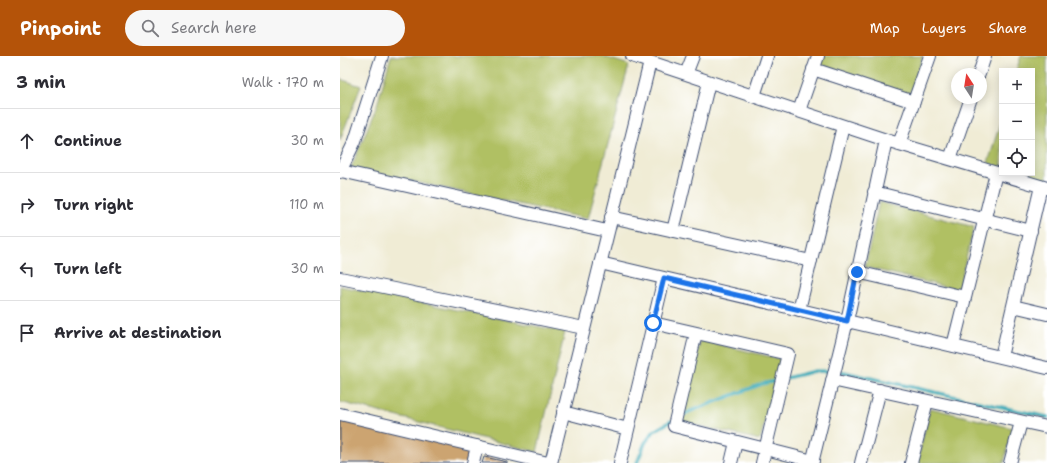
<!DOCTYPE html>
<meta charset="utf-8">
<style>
:root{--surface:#fff;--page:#f7f7f7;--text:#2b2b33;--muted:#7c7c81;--line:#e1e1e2;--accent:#b45309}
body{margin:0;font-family:"Shantell Sans",sans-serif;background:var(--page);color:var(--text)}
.controls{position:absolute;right:12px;top:12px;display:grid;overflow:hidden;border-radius:0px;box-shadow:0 2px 10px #0003}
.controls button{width:36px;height:36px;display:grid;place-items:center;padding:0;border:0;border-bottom:1px solid var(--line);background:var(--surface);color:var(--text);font:20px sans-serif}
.compass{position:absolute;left:611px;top:12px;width:36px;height:36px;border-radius:50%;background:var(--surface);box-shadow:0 2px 10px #0003;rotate:348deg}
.stop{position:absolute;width:12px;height:12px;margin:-9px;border:3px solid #1a73e8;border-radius:50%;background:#fff}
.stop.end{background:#1a73e8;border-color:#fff;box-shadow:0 1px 4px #0008}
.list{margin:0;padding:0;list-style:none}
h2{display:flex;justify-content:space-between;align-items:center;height:52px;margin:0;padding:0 16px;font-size:17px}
h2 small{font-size:13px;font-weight:400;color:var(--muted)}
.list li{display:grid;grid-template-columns:26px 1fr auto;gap:12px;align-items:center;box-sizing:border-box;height:64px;padding:0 16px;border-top:1px solid var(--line)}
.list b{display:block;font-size:15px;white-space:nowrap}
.list em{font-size:13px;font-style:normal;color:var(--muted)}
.icon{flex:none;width:22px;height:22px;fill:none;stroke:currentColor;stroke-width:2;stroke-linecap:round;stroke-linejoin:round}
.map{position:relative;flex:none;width:707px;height:407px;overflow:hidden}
header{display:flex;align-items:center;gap:24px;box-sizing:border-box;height:56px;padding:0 20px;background:var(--accent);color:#fff}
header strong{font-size:19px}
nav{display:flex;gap:22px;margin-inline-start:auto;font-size:14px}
.search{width:280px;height:36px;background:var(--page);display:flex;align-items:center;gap:10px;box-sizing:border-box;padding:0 14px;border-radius:22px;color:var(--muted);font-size:15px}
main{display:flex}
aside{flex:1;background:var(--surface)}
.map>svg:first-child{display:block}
.green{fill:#b0c063;stroke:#667860}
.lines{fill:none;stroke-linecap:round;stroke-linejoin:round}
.stream{stroke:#3aaab8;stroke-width:3.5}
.building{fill:#cca471}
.minor-casing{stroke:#3b4b70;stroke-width:14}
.minor{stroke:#fff;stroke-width:12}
.route{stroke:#1a73e8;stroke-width:5}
</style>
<header>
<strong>Pinpoint</strong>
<div class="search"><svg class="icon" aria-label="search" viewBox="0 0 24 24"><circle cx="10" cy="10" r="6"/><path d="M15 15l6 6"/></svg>Search here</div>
<nav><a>Map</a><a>Layers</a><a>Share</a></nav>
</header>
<main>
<aside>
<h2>3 min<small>Walk · 170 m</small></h2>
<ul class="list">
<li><svg class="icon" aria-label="ahead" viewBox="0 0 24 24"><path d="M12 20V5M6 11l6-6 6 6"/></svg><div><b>Continue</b></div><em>30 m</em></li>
<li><svg class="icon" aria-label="right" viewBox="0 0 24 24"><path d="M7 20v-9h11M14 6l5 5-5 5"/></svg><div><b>Turn right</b></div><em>110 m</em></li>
<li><svg class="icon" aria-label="left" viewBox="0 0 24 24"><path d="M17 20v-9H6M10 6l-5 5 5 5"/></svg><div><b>Turn left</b></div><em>30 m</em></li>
<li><svg class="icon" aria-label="arrive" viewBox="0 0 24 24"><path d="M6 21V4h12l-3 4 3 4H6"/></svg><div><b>Arrive at destination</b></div></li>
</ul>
</aside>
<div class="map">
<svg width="707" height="407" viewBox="0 0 707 407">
<rect width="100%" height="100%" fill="#fff"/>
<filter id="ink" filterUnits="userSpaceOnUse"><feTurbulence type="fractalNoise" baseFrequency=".025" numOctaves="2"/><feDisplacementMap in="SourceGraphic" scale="8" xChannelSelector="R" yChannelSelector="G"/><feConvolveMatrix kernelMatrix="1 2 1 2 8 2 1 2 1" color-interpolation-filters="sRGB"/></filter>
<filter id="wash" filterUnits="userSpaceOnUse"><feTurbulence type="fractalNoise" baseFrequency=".012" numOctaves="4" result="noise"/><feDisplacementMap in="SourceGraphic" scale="16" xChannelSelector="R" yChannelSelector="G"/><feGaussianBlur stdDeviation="0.9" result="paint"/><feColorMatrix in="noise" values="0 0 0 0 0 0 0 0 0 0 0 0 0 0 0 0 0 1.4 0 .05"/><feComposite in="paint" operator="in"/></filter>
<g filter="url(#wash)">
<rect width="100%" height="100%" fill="#f0ecd5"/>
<path class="green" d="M51,0H262L289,9L248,163L11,112L37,49Z
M482,0H583L570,39L479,8Z
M681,0H707V125L680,117H692V15H676Z
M0,23L21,30L0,84Z
M662,61V112L648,107Z
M539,146L634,171L618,234L525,211Z
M0,230L225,276L197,396L0,346Z
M360,284L440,303L420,384L342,366Z
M590,352L672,372L664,407H577Z"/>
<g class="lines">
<path class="stream" d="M446,322L475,315L504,316L707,361
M339,361L351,355L422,328L440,324
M297,407L305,387L314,375L331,365"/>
</g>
<g id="blocks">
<path class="building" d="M0,364L130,393L127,407H0Z
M144,401L167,406V407H142Z"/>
</g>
</g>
<g filter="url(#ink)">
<use href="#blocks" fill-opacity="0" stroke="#3b4b70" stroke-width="1"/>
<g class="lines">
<defs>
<path id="minor" d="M292,0L546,84L707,132
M473,13L574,46
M346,18L353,0
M639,18L645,0
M414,40L427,0
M459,55L478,0
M559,88L590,0
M610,103L631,42
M1,115L267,175
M0,116L15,85L42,0
M534,136L691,175
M271,161L471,205
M333,175L369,26
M260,207L707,312
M517,216L625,241
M0,222L244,272
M673,250L707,258
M459,254L503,70
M313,267L448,298L422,407
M356,277L334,370L473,405
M613,290L656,117
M661,301L701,130
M492,324L707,371
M223,356L288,373
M0,358L208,407
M133,407L137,390
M211,407L310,6
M280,407L324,222
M391,407L396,386
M472,407L507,265L546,84
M521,407L540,334
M571,407L587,345
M670,407L681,366"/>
</defs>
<use href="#minor" class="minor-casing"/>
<use href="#minor" class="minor"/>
</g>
</g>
<g class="lines" filter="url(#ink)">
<path class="route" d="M313,267L324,222L507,265L517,216"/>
</g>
</svg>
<div class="controls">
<button>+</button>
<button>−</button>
<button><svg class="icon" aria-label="locate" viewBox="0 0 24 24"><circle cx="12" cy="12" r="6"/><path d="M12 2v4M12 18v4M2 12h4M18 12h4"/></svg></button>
</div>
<svg class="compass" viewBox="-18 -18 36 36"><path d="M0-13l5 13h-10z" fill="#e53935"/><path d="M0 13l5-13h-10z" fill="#7c7c81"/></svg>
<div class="stop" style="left:313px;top:267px"></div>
<div class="stop end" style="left:517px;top:216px"></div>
</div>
</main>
